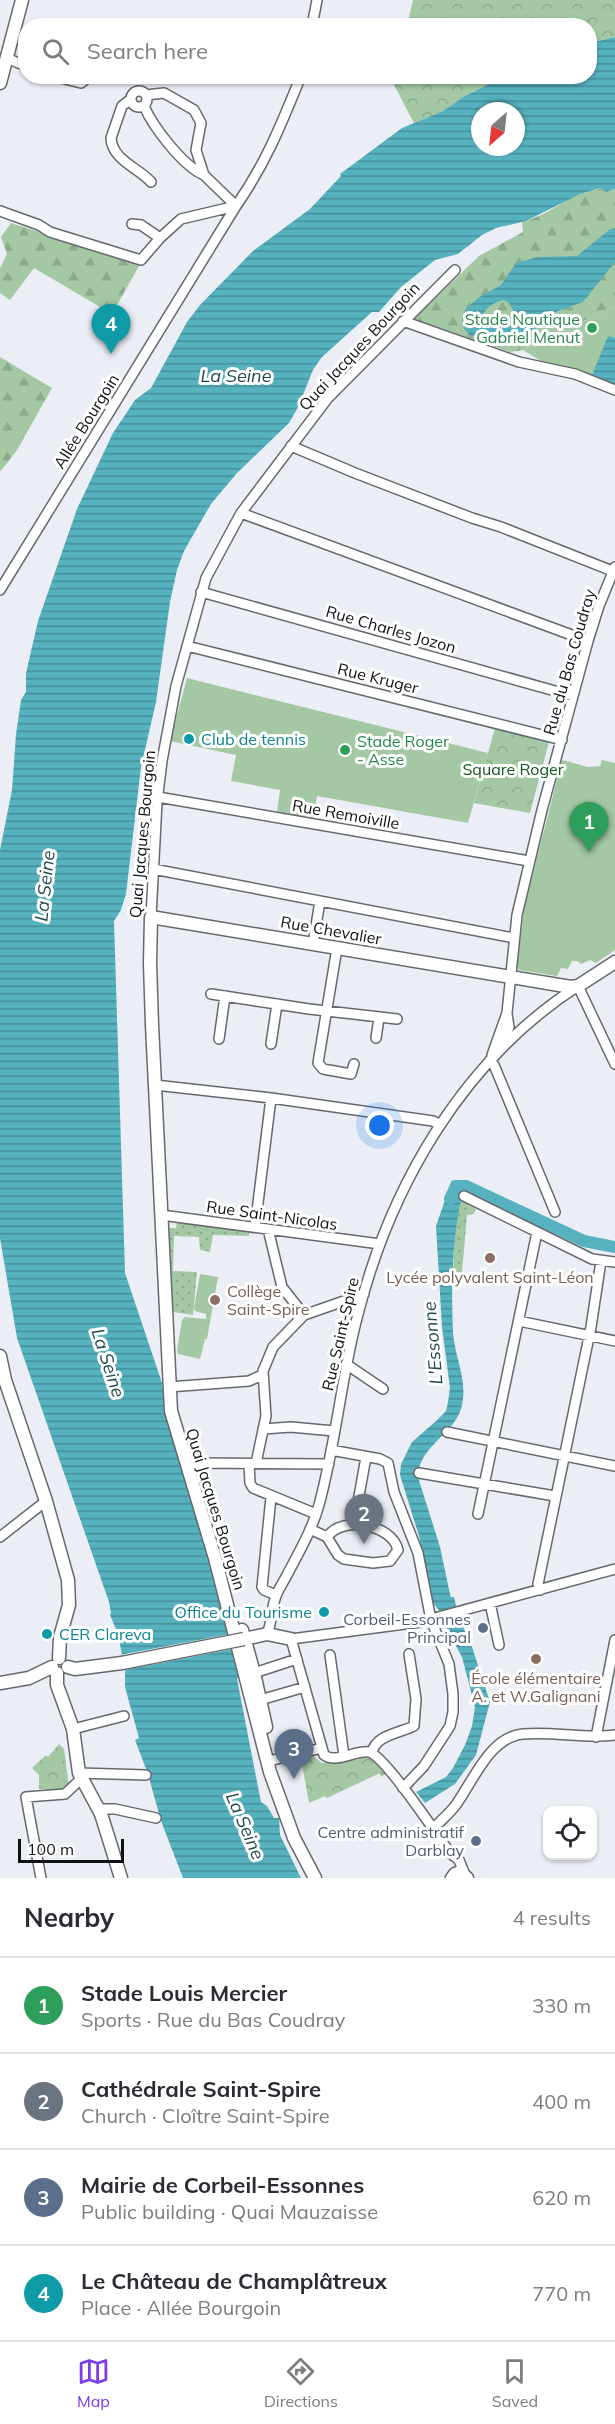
<!DOCTYPE html>
<meta charset="utf-8">
<style>
:root{--surface:#fff;--page:#f7f7f7;--text:#2b2b33;--muted:#7c7c81;--line:#e1e1e2;--accent:#7c3aed}
body{margin:0;font-family:Mulish,sans-serif;background:var(--page);color:var(--text)}
.controls{position:absolute;right:18px;bottom:18px;display:grid;overflow:hidden;border-radius:12px;box-shadow:0 2px 4px #0004}
.controls button{width:54px;height:54px;display:grid;place-items:center;padding:0;border:0;border-bottom:2px solid var(--line);background:var(--surface);color:var(--text);font:30px sans-serif}
.compass{position:absolute;left:471px;top:102px;width:54px;height:54px;border-radius:50%;background:var(--surface);box-shadow:0 2px 4px #0004;rotate:207deg}
.scale{position:absolute;left:18px;bottom:15px;width:106px;box-sizing:border-box;padding-left:6px;border:3px solid #0f1113;border-top:0;font-size:16px;line-height:21px;white-space:nowrap;color:#0f1113;-webkit-text-stroke:4px #fff;paint-order:stroke}
.you{position:absolute;left:380px;top:1126px;width:21px;height:21px;margin:-15px;border:4px solid #fff;border-radius:50%;background:#1a73e8;box-shadow:0 0 0 9px #1a73e833}
.badge{display:grid;place-items:center;width:39px;height:39px;border-radius:50%;background:var(--accent);color:#fff;font-size:20px;font-weight:700}
.pin{position:absolute;translate:-50% -50px;filter:drop-shadow(0 2px 3px #0008)}
.pin::after{content:'';position:absolute;top:32px;width:21px;height:18px;background:inherit;clip-path:polygon(0 0,100% 0,50% 100%)}
.list{margin:0;padding:0;list-style:none}
h2{display:flex;justify-content:space-between;align-items:center;height:78px;margin:0;padding:0 24px;font-size:26px}
h2 small{font-size:20px;font-weight:400;color:var(--muted)}
.list li{display:grid;grid-template-columns:39px 1fr auto;gap:18px;align-items:center;box-sizing:border-box;height:96px;padding:0 24px;border-top:2px solid var(--line)}
.list b{display:block;font-size:22px;white-space:nowrap}
.list p{margin:0;font-size:20px;white-space:nowrap;color:var(--muted)}
.list em{font-size:20px;font-style:normal;color:var(--muted)}
.icon{flex:none;width:33px;height:33px;fill:none;stroke:currentColor;stroke-width:2;stroke-linecap:round;stroke-linejoin:round}
.map{position:relative;flex:none;width:615px;height:1878px;overflow:hidden}
.search{position:absolute;background:var(--surface);box-shadow:0 2px 4px #0004;left:18px;right:18px;top:18px;height:66px;display:flex;align-items:center;gap:15px;box-sizing:border-box;padding:0 21px;border-radius:24px;color:var(--muted);font-size:22px}
.sheet{height:462px;background:var(--surface)}
nav{display:flex;justify-content:space-around;align-items:center;box-sizing:border-box;height:84px;border-top:2px solid var(--line);background:var(--surface);font-size:16px;color:var(--muted)}
nav a{display:grid;justify-items:center;gap:3px}
nav .on{color:var(--accent)}
.map>svg:first-child{display:block}
.grass{fill:url(#grass-dots)}
.forest{fill:url(#forest-firs)}
.park{fill:url(#park-crowns)}
.pitch{fill:#a3c8a3}
.water{fill:url(#water-rules);fill-rule:evenodd}
.pier{fill:#ebeff5}
.lines{fill:none;stroke-linecap:round;stroke-linejoin:round}
.river{stroke:#56b2bf;stroke-width:12}
.minor-casing{stroke:#65696e;stroke-width:12}
.major-casing{stroke:#65696e;stroke-width:15}
.minor{stroke:#fff;stroke-width:9}
.major{stroke:#fff;stroke-width:12}
.major-bridge-casing{stroke:#65696e;stroke-width:15;stroke-linecap:butt}
.major-bridge{stroke:#fff;stroke-width:12}
.leisure-dot{fill:#2e9e5b;stroke:#fff;stroke-width:2}
.culture-dot{fill:#0f9aa8;stroke:#fff;stroke-width:2}
.education-dot{fill:#8d6e63;stroke:#fff;stroke-width:2}
.service-dot{fill:#5c6f8a;stroke:#fff;stroke-width:2}
.labels{text-anchor:middle;stroke-width:6;stroke-linejoin:round;paint-order:stroke}
.leisure-label{font-size:16px;fill:#27864d;stroke:#fff;text-anchor:end}
.street-label{font-size:16px;fill:#0f1113;stroke:#fff}
.culture-label{font-size:16px;fill:#0d838f;stroke:#fff;text-anchor:start}
.park-label{font-size:16px;fill:#0e5818;stroke:#fff}
.education-label{font-size:16px;fill:#785e54;stroke:#fff}
.service-label{font-size:16px;fill:#4e5e75;stroke:#fff;text-anchor:end}
.water-label{font-size:18px;font-style:italic;fill:#1d474d;stroke:#fff}
</style>
<div class="map">
<svg width="615" height="1878" viewBox="0 0 615 1878">
<defs>
<pattern id="grass-dots" width="8" height="8" patternUnits="userSpaceOnUse" patternTransform="scale(1.5)"><rect width="8" height="8" fill="#a3c8a3"/><path d="M2 2h.1M6 6h.1" fill="none" stroke="#8bab8b" stroke-width="1.8" stroke-linecap="round"/></pattern>
<pattern id="forest-firs" width="22" height="20" patternUnits="userSpaceOnUse" patternTransform="scale(1.5)"><rect width="22" height="20" fill="#a3c8a3"/><path d="M5 1l3.5 6h-7zM16 11l3.5 6h-7z" fill="#8bab8b"/></pattern>
<pattern id="park-crowns" width="20" height="18" patternUnits="userSpaceOnUse" patternTransform="scale(1.5)"><rect width="20" height="18" fill="#a3c8a3"/><path d="M2 6a3 3 0 1 1 6 0M12 15a3 3 0 1 1 6 0" fill="none" stroke="#8bab8b"/></pattern>
<pattern id="water-rules" width="6" height="5" patternUnits="userSpaceOnUse" patternTransform="scale(1.5)"><rect width="6" height="5" fill="#56b2bf"/><path d="M0 2.5h6" fill="none" stroke="#468f9a"/></pattern>
</defs>
<rect width="100%" height="100%" fill="#ebeff5"/>
<path class="grass" d="M462,1196L469,1206L476,1209L474,1214L467,1215L462,1272H453L455,1230Z
M177,1221L249,1233V1236L213,1235L210,1252L200,1250L199,1237L174,1236L173,1271L197,1272L193,1315L173,1312L171,1271L169,1270V1228H176Z"/>
<path class="forest" d="M602,188L606,192L615,189V306L523,350L510,352L414,319L479,256L523,232L522,222C537,218 552,210 565,201C576,193 590,192 602,188Z
M11,223L140,264L112,314L34,268L10,300L0,293V268L7,254L1,237Z
M0,357L52,388L17,450L0,472Z"/>
<path class="park" d="M413,0H615V37L590,43V26H407Z
M396,77H503L463,97L443,111L414,123L394,85Z
M495,728L549,742L530,813L474,803Z
M59,1744L64,1749L69,1787L64,1791L39,1789V1775L32,1768L46,1755L48,1757Z
M312,1755L322,1763C348,1758 371,1745 386,1774L381,1777L380,1773L327,1798L325,1796L309,1803L301,1759Z"/>
<path class="pitch" d="M615,306V390L554,369L523,350Z
M187,678L488,753L468,823L317,796L313,819L277,812L280,790L231,781L236,755L170,741Z
M562,760L588,767L600,766L602,760L615,763V950L596,963L590,960L581,964L577,961H572L568,969L561,968L557,976L519,970L517,966L524,909Z
M200,1274L218,1277L207,1339H205L200,1359L178,1354L177,1350L182,1320L185,1317L206,1319V1314L195,1311L194,1308Z"/>
<path class="water" d="M615,37V189L606,192L601,188L580,194L526,221L496,228L482,235L458,254L435,260L401,287L379,312H372L322,357L313,370L298,407L289,423L237,473L211,504L184,551L177,570L170,602L156,702L141,767L126,894L121,910L114,921L125,1273L162,1383L170,1427L212,1559L241,1673L237,1679L261,1802L267,1806L274,1818H279L280,1835L301,1878H183L161,1821L148,1774L135,1740L139,1738L125,1687V1670L118,1634L110,1615L111,1613L109,1602L17,1338L0,1238V850L12,790L16,734L21,700L26,692V673L38,621L77,509L113,433L135,400L151,388L187,322L200,305L253,251L310,209L341,176L340,174L402,128L443,111L463,97L503,77L590,76V43ZM480,111H516V147H480Z
M615,228V262L583,302L550,314L536,329L526,333H512L490,341L470,335L464,329L462,319L466,309L478,298L501,285L516,263L538,257L577,256L609,230ZM504,300L509,303L515,314L504,322L491,323L483,315C487,306 495,302 504,300Z
M608,336L615,338V384L592,375Z
M452,1180L462,1196C452,1240 451,1287 453,1333C455,1359 469,1382 461,1409C452,1436 419,1446 418,1477L440,1547L450,1594L451,1597H454L459,1618L472,1647L490,1702L476,1755L455,1784L425,1803L416,1792L446,1777L453,1768L465,1745L472,1726L475,1707L462,1657L443,1622L439,1610L432,1602L419,1536L400,1475L401,1464L412,1442L436,1421L446,1411L448,1402L450,1388L442,1327L436,1226Z"/>
<path class="pier" d="M235,1633L238,1648L124,1670L120,1655Z"/>
<g class="lines">
<path class="river" d="M450,1199L456,1186H466L584,1241L615,1247"/>
<defs>
<path id="minor" d="M312,26L317,0
M6,58L26,66
M53,76L81,83L90,76
M131 99a8 8 0 1 1 16 0a8 8 0 1 1-16 0Z
M146,95L164,93L194,110L201,123L196,150L204,175L236,206
M131,99L122,106L111,138C112,160 139,168 151,182
M144,106C153,127 183,166 204,175
M0,211L39,225L50,232L141,260L160,238L181,219L236,206
M132,224L141,225L160,238
M403,321L519,362L575,374L615,390
M291,446L355,473L472,518L501,527L615,572
M241,513L588,641
M0,590L236,206C266,163 281,125 301,76
M201,592L573,696
M187,646L562,740
M158,797L529,861
M153,869L514,938
M151,917L157,802L162,761L176,686L206,578L241,513L328,398L455,270
M313,944L320,901
M337,948L318,1063L323,1069L351,1074L354,1064
M211,994L309,1009L397,1019
M376,1038L379,1018
M219,1039L225,996
M271,1044L277,1004
M503,1044L509,1027L507,1014
M492,1055L507,1013L517,915L542,810L588,641L599,606L615,567
M490,1060L494,1065L555,1212
M155,1085L271,1098L433,1121L440,1125
M464,1196L592,1259L615,1262
M161,1215L380,1244
M255,1227L271,1098
M268,1229L282,1287L304,1315
M519,1321L615,1341
M346,1364L383,1389
M169,1387L249,1381L262,1375
M263,1429L291,1427L334,1431
M447,1432L615,1466
M331,1450L380,1459L388,1463L394,1492L418,1553L431,1620L449,1664L453,1694V1712L450,1726L424,1766L403,1788
M256,1463L266,1416L263,1371L273,1347L304,1315L364,1294
M249,1464L250,1483L253,1488L316,1514
M192,1465L203,1463L329,1464
M419,1473L555,1496
M271,1497L262,1587L264,1590L276,1595
M478,1514L537,1232
M354,1524L366,1457
M310,1529L327,1537L338,1555L344,1559L373,1563L390,1561L398,1550
M0,1537L46,1501
M327,1537C342,1515 392,1524 398,1550
M540,1590L538,1584L591,1327L601,1261
M490,1603L499,1645
M267,1634C272,1623 271,1611 275,1599C277,1591 283,1583 287,1575C299,1552 312,1530 319,1505C336,1443 341,1379 357,1318C390,1186 463,1060 578,986L615,1064
M330,1655L344,1756
M254,1673L297,1659
M260,1700L305,1687
M73,1729L124,1716
M596,1737L615,1640
M372,1753C375,1735 400,1733 414,1726L416,1699L409,1654
M273,1760L322,1748
M79,1773L146,1775
M99,1809H115L156,1818
M433,1829C440,1821 449,1814 455,1806C473,1782 489,1737 523,1734C553,1731 584,1739 615,1735
M465,1875L459,1860L450,1853C438,1836 384,1755 369,1752C355,1750 336,1764 324,1755L291,1639L420,1622L615,1569
M41,1878L26,1797L65,1794L82,1778"/>
<path id="major" d="M0,83L22,0
M0,1356L5,1380L46,1501L68,1580L69,1605L60,1637L59,1658
M242,1630L254,1673L266,1727
M244,1639L267,1634L291,1639
M68,1667L75,1669L122,1663
M57,1673V1685L73,1729L79,1773L101,1814L121,1878
M0,1683L29,1678L52,1667
M315,1878L294,1838L270,1772L215,1558L171,1411L152,1025L150,963L151,917L571,987L578,986L615,962
M452,1878L455,1874L460,1872L467,1878"/>
</defs>
<use href="#minor" class="minor-casing"/>
<use href="#major" class="major-casing"/>
<use href="#minor" class="minor"/>
<use href="#major" class="major"/>
<defs>
<path id="major-bridge" d="M122,1663L244,1639"/>
</defs>
<use href="#major-bridge" class="major-bridge-casing"/>
<use href="#major-bridge" class="major-bridge"/>
</g>
<g class="leisure-dot">
<circle cx="592" cy="328" r="6"/>
<circle cx="345" cy="750" r="6"/>
</g>
<g class="culture-dot">
<circle cx="189" cy="739" r="6"/>
<circle cx="324" cy="1612" r="6"/>
<circle cx="47" cy="1634" r="6"/>
</g>
<g class="education-dot">
<circle cx="490" cy="1258" r="6"/>
<circle cx="215" cy="1300" r="6"/>
<circle cx="536" cy="1659" r="6"/>
</g>
<g class="service-dot">
<circle cx="483" cy="1628" r="6"/>
<circle cx="476" cy="1841" r="6"/>
</g>
<g class="labels">
<g class="leisure-label">
<text x="580" y="325">Stade Nautique<tspan x="580" dy="18">Gabriel Menut</tspan></text>
<text x="357" y="747" text-anchor="start">Stade Roger<tspan x="357" dy="18">- Asse</tspan></text>
</g>
<g class="street-label">
<text transform="translate(359 346) rotate(-47)" y="6">Quai Jacques Bourgoin</text>
<text transform="translate(86 421) rotate(-58)" y="6">Allée Bourgoin</text>
<text transform="translate(391 629) rotate(16)" y="6">Rue Charles Jozon</text>
<text transform="translate(569 662) rotate(-74)" y="6">Rue du Bas Coudray</text>
<text transform="translate(378 678) rotate(14)" y="6">Rue Kruger</text>
<text transform="translate(346 814) rotate(10)" y="6">Rue Remoiville</text>
<text transform="translate(142 834) rotate(-85)" y="6">Quai Jacques Bourgoin</text>
<text transform="translate(331 930) rotate(10)" y="6">Rue Chevalier</text>
<text transform="translate(272 1215) rotate(8)" y="6">Rue Saint-Nicolas</text>
<text transform="translate(340 1334) rotate(-77)" y="6">Rue Saint-Spire</text>
<text transform="translate(216 1509) rotate(73)" y="6">Quai Jacques Bourgoin</text>
</g>
<g class="culture-label">
<text x="201" y="745">Club de tennis</text>
<text x="312" y="1618" text-anchor="end">Office du Tourisme</text>
<text x="59" y="1640">CER Clareva</text>
</g>
<g class="park-label">
<text x="513" y="775">Square Roger</text>
</g>
<g class="education-label">
<text x="490" y="1283">Lycée polyvalent Saint-Léon</text>
<text x="227" y="1297" text-anchor="start">Collège<tspan x="227" dy="18">Saint-Spire</tspan></text>
<text x="536" y="1684">École élémentaire<tspan x="536" dy="18">A. et W.Galignani</tspan></text>
</g>
<g class="service-label">
<text x="471" y="1625">Corbeil-Essonnes<tspan x="471" dy="18">Principal</tspan></text>
<text x="464" y="1838">Centre administratif<tspan x="464" dy="18">Darblay</tspan></text>
</g>
<g class="water-label">
<text x="236" y="382">La Seine</text>
<text transform="translate(45 886) rotate(-84)" y="6">La Seine</text>
<text transform="translate(433 1343) rotate(-95)" y="6">L'Essonne</text>
<text transform="translate(108 1363) rotate(72)" y="6">La Seine</text>
<text transform="translate(245 1826) rotate(67)" y="6">La Seine</text>
</g>
</g>
</svg>
<div class="controls">
<button><svg class="icon" aria-label="locate" viewBox="0 0 24 24"><circle cx="12" cy="12" r="6"/><path d="M12 2v4M12 18v4M2 12h4M18 12h4"/></svg></button>
</div>
<svg class="compass" viewBox="-18 -18 36 36"><path d="M0-13l5 13h-10z" fill="#e53935"/><path d="M0 13l5-13h-10z" fill="#7c7c81"/></svg>
<div class="scale">100 m</div>
<div class="you"></div>
<div class="pin badge" style="left:589px;top:852px;background:#2e9e5b">1</div>
<div class="pin badge" style="left:364px;top:1544px;background:#6b7280">2</div>
<div class="pin badge" style="left:294px;top:1779px;background:#5c6f8a">3</div>
<div class="pin badge" style="left:111px;top:354px;background:#0f9aa8">4</div>
<div class="search"><svg class="icon" aria-label="search" viewBox="0 0 24 24"><circle cx="10" cy="10" r="6"/><path d="M15 15l6 6"/></svg>Search here</div>
</div>
<section class="sheet">
<h2>Nearby<small>4 results</small></h2>
<ul class="list">
<li><span class="badge" style="background:#2e9e5b">1</span><div><b>Stade Louis Mercier</b><p>Sports · Rue du Bas Coudray</p></div><em>330 m</em></li>
<li><span class="badge" style="background:#6b7280">2</span><div><b>Cathédrale Saint-Spire</b><p>Church · Cloître Saint-Spire</p></div><em>400 m</em></li>
<li><span class="badge" style="background:#5c6f8a">3</span><div><b>Mairie de Corbeil-Essonnes</b><p>Public building · Quai Mauzaisse</p></div><em>620 m</em></li>
<li><span class="badge" style="background:#0f9aa8">4</span><div><b>Le Château de Champlâtreux</b><p>Place · Allée Bourgoin</p></div><em>770 m</em></li>
</ul>
</section>
<nav>
<a class="on"><svg class="icon" aria-label="map" viewBox="0 0 24 24"><path d="M3 6l6-2 6 2 6-2v14l-6 2-6-2-6 2zM9 4v14M15 6v14"/></svg>Map</a>
<a><svg class="icon" aria-label="directions" viewBox="0 0 24 24"><path d="M12 3l9 9-9 9-9-9zM9 14v-3h6M13 9l2 2-2 2"/></svg>Directions</a>
<a><svg class="icon" aria-label="saved" viewBox="0 0 24 24"><path d="M7 4h10v16l-5-4-5 4z"/></svg>Saved</a>
</nav>
